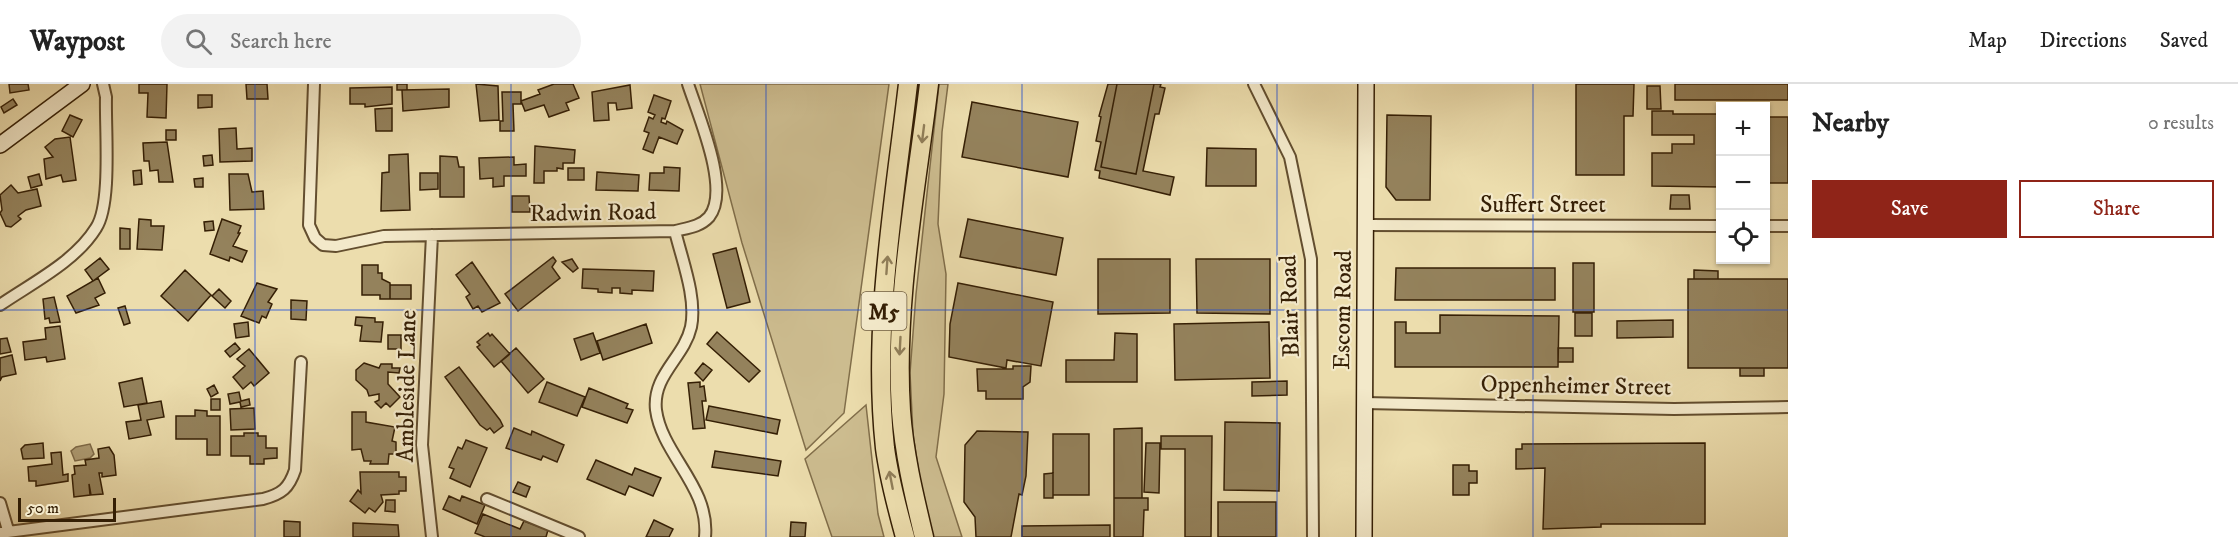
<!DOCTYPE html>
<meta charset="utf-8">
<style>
:root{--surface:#fff;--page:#f2f2f2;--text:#222;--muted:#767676;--line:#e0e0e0;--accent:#8f2418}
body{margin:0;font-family:"IM FELL DW Pica",serif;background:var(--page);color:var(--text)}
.controls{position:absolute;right:18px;top:18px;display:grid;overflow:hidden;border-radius:0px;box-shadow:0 2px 4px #0004}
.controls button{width:54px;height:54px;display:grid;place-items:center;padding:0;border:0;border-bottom:2px solid var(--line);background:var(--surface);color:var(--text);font:30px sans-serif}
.scale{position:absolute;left:18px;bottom:15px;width:98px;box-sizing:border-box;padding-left:6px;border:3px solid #351f05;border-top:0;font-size:16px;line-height:21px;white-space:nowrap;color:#351f05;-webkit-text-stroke:4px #f3e9ca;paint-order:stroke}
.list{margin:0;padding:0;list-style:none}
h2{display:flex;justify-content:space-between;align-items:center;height:78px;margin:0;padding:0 24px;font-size:26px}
h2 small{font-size:20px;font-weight:400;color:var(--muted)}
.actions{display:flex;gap:12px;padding:18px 24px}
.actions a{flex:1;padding:14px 0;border:2px solid var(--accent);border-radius:0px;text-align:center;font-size:21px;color:var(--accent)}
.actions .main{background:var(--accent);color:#fff}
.icon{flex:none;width:33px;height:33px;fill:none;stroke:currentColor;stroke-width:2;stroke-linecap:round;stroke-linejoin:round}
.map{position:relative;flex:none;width:1788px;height:453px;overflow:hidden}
header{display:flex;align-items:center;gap:36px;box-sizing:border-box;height:84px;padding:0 30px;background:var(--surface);border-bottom:2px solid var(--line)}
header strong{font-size:28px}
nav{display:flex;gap:33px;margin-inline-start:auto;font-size:21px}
.search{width:420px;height:54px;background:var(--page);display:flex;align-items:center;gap:15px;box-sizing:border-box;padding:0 21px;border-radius:33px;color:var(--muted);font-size:22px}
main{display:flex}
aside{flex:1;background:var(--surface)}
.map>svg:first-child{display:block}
.green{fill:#cdbd90;stroke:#816e4a;stroke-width:1.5}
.water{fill:#ae9c74;stroke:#7e6a48;stroke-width:1.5}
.building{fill:#94825c;stroke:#351f05;stroke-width:1.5}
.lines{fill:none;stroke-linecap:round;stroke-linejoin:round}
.street-casing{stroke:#634e2f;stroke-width:14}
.secondary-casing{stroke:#351f05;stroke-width:18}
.primary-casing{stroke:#351f05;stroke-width:21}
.street{stroke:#f3e9ca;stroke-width:10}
.secondary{stroke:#f3e9ca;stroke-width:15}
.primary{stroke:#ecddad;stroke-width:18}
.oneway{stroke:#907e59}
.grid{fill:none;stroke:#1d4ed8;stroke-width:1.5;stroke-opacity:0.55}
.labels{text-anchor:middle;stroke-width:4.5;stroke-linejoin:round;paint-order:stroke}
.shield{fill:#f3e9ca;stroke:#6e5c40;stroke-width:1.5}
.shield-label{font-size:22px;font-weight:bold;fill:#351f05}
.street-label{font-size:24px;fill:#351f05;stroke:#f3e9ca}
</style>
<header>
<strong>Waypost</strong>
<div class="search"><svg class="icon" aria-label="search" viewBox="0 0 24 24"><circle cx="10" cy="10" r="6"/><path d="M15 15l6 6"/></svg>Search here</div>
<nav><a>Map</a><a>Directions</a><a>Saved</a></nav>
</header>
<main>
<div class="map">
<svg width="1788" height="453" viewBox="0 0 1788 453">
<rect width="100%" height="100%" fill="#ecddad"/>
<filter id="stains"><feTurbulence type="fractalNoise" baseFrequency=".00333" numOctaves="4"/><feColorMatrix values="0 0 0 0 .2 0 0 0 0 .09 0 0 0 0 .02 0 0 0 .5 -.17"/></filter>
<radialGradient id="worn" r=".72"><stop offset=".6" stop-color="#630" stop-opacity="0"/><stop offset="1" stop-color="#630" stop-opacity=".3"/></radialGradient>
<path class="green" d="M700,0H889L844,329L806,366L742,159Z
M939,0H948L942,48L938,140L946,190L944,310L936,373L962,453H933L922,409L913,350L910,289L916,210Z
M866,321L878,430L884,453H832L805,375Z"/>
<path class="water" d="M90,360L94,370L90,374L75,377L71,367L76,363Z"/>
<path class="building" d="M9,0H28L29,6L10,9Z
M139,0H167L166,34L147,33L148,9H139Z
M246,0H267L268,15H247Z
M397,0H407V6H397Z
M476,0L498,2L499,36L480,37Z
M554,0H573L579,14L566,19L569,26L549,33L544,21L525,27L521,17L540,10L538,6Z
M1108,0H1117L1101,83L1136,90L1154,0H1161L1160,3L1165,4L1159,30H1155L1143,87L1174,93L1170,111L1099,94L1100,87L1095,86L1101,58L1096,57L1101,33L1099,32Z
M1117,0H1154L1136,90L1101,83Z
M1576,0H1634L1633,32H1624V91H1576Z
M1675,0H1788V16H1675Z
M630,1L632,24L617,26L616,19H608L609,36L594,37L592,8Z
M1647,2H1660L1661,25H1647Z
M392,3V20L365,23V20H350V4Z
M449,5V23L403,27L402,6Z
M502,8H521V20H513L514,47H500V37H503Z
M198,11H212V23L198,24Z
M654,11L671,17L665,35L662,34L661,38L666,40L667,37L683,46L677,60L659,53L653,69L643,65L649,49L644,47L649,33L653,35L655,31L648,28Z
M13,15L17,21L4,29L1,23Z
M972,18L1078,38L1068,93L962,73Z
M392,24V47H376L375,25Z
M1652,27H1673V30H1719L1720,103L1652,102V69H1672V60H1694V51H1652Z
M70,31L82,36L73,53L62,47Z
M1387,31L1431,32L1430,116H1396L1386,103Z
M1766,33H1788V99H1766Z
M236,44L237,65L252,64V77L220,78L219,45Z
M166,46H176V56H166Z
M70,53L76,96L63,98L61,91L46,95L44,75L53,73L45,63L55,55Z
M167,58L173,98H159L158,86L150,87L149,77H144L143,59Z
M535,62L575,66L574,79H563V85L557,84V87H544V99H534Z
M1207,64L1256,65V102H1206Z
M408,70L410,126L381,127L382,89L389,88V71Z
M212,71L213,81L204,82L203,72Z
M440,72L457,73L459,83H464V113H440Z
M514,73V81L526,80V92H504V102L493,103V94L480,95L479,74Z
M664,83L680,84L679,107L649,106L650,89H664Z
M568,84H584V96H568Z
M141,86L142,100L134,101L133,87Z
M597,88L639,91L638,107L596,106Z
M420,89H438V105L420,106Z
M39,90L42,101L31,104L28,93Z
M229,90H248L252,108L263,107L264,125L230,126Z
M203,94V103H195L194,95Z
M11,101L18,109L37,105L41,122L26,126L18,132L21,135L11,143L6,142L0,129L2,126L0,111Z
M1671,111H1689L1690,125H1670Z
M512,112H529L530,128H512Z
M139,135L151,136V142H164L162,166L137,165Z
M222,135L241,142L238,149H240L233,162L247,167L242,178L230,173L229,177L210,170Z
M968,135L1063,154L1056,191L960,173Z
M213,137L214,146L205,147L204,138Z
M120,144L130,145V165H120Z
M736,164L750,218L727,224L713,170Z
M553,173L556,177L552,183L560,194L518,227L505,210Z
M100,174L109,185L93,197L85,186Z
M572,175L578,184L573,188L562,178Z
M1098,175H1170V229L1098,230Z
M1196,175H1270V230L1197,229Z
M472,178L500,219L482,228L478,222L473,225L466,213L470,210L456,191Z
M1573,179H1594V228H1573Z
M362,181H378V189H382V195L390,199V215H380V211H362Z
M1396,184H1555V216H1395Z
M583,185L654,187L653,207L632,206V210L620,209V204H612V209L598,208V205L582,204Z
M185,186L211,211L188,237L161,212Z
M1694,186L1718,187V195H1694Z
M98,194L105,209L95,214L99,221L76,229L67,212Z
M1688,195H1788V284H1688Z
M257,199L277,205L268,218L272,220L266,234L262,232L259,239L241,232Z
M958,199L1053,218L1041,282L1007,276L1006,284L949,273L950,240Z
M390,201H411V215H390Z
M219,205L231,217L225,224L212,212Z
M54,213L60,238L50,239L49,234L45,235L43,215Z
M291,216L307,217L306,236L291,235Z
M125,222L130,239L124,241L118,224Z
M1575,229H1592V252H1575Z
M1440,231L1559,232L1558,283H1395V238H1406V249H1440Z
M356,233L375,234V238H383L381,258L360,257L362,242L355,241Z
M1673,236V253L1617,254V237Z
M248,238L249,252L236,254L234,240Z
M1269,238L1270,294L1175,296L1174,240Z
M646,240L652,259L603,276L597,257Z
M60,242L65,275L47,278L46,273L25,276L23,258L46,255L45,244Z
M717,248L760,287L749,298L707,260Z
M488,249L490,252L492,250L510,270L494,283L477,263L480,261L477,258Z
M593,249L600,269L581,276L574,255Z
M1115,249L1137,250V298H1066V276H1114Z
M388,251H401V265H388Z
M7,254L11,268L0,270V255Z
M235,259L240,265L230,273L225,267Z
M516,264L544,295L528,309L501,277Z
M1558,264H1573V278H1558Z
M249,265L269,289L254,302L251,298L243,305L233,293L245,282L237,275Z
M12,271L16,290L2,293L0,297V274Z
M364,279L379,284L381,280H392V284H400L399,289L388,288V300L400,313L390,323L386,319L381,324L375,318L379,316V310L369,312L367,306L356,296V286Z
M703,279L712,286L703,297L695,289Z
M1013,282H1031L1030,298L1023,303V315H986V307H978L977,285H1013Z
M459,283L500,336L503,342L494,349L490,344L487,346L480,341L445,293Z
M1740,284H1764V292H1740Z
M142,294L147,319L124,323L119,299Z
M1287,297V311L1252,312V298Z
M547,298L585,313L577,332L539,318Z
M700,298V303L704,302L706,317H702L705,344L693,345L688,299Z
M214,301L218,309L211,313L207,305Z
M589,304L628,320L626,324L633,326L627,339L582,323Z
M239,308L241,317L249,315L250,321L241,323L240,318L230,320L228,310Z
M211,315H220V326H211Z
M161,317L164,333L147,336L151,351L129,355L126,338L141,336L138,321Z
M709,322L780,336L777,350L706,336Z
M254,324L255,345L231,346L230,325Z
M195,326L207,327V332H220V371H207V355H176V332H195Z
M352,328H366V338L395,343L392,357L396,358V370H389L388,380H370L371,377H364L361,365L352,366Z
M1225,338L1280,339L1279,407L1224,406Z
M514,344L531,351L532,347L564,361L557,378L543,372L541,376L506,364Z
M1142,344V414H1114V345Z
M977,347L1028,348L1026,392L1022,411L1019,410L1011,453H976L975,433L964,418L965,361Z
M244,349H258V352H266V364H277V374L264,375V380H250V372H231V352H244Z
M1053,350H1089V411H1053Z
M1161,352H1212L1211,453H1185V365H1161Z
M466,356L487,364L470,403L450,394L454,385L449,383L458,363L462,365Z
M43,359L44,374L23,375L21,365L25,361Z
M1146,359H1160L1159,409L1144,408Z
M1705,359V440H1601V443L1543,445L1545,384L1516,385V365H1522V360Z
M109,363L114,371L116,391L102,393V389H99L103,410L91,411L89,400L90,411L74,413L72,391L75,390L74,382L86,381L85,376L99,374L98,365Z
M715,367L781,377L778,392L712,383Z
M61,368L63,391L68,390V397L36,402V397H29L28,383L52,380L51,369Z
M596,376L632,391L635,384L661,394L653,412L629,402L625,411L587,395Z
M1453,381H1469V387H1477V399H1469V411H1453Z
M360,388H399V393H406V407H399V410L381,411L383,418L375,428L369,424L365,429L350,417L358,406L361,409Z
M1053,389V414H1044V390Z
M518,398L530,403L526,413L513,408Z
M449,412L460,417L462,412L485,421L477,440L443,425Z
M1114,414H1148V426H1144L1143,453H1114Z
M386,416H395V428L385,427Z
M1218,418H1276V453H1218Z
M483,430L520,445L524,437L548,446L546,453H485L475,449Z
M654,436L673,445L669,453H646Z
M284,437L300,438V453H284Z
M791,438L806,439L805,453H790Z
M353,439L398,441L399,453H353Z
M1110,441V453H1022V442Z"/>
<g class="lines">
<defs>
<path id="street" d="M314,0L309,141L315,154L323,161L336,162L384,152L675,147C687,144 700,143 709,133C731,106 698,31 688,0
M1254,0L1290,73L1311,175L1313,453
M1366,141L1720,142
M1766,142H1788
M675,147C682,176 697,214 691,243C684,274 652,291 656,326C662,371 710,403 705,453
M432,151L422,361L432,453
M0,221C32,199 75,178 96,144C112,120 105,44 106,13L103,0
M1364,319L1674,325L1788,323
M487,415L579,453
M0,419L8,446
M0,449L263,415C282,410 289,404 295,386L301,278"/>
<path id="secondary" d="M0,61L82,0
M1364,453L1366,0"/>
<path id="primary" d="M905,453C897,424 889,394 885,364C872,243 894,120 908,0
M924,453C914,411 904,370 901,327C894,218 916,108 929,0"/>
</defs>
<use href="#street" class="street-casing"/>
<use href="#secondary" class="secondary-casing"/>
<use href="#primary" class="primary-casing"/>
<use href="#street" class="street"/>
<use href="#secondary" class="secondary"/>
<use href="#primary" class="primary"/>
</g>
<defs><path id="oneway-shaft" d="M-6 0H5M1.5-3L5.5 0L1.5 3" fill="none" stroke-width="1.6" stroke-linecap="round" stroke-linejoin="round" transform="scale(1.5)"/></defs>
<g class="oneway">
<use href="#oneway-shaft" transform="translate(923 50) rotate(97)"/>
<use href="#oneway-shaft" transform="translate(887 181) rotate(-86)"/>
<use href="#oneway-shaft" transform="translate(900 262) rotate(93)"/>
<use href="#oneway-shaft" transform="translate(891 396) rotate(-101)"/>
</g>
<path class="grid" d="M255,0V453M511,0V453M766,0V453M1022,0V453M1277,0V453M1533,0V453M0,226H1788"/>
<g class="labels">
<rect class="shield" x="861.5" y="208" width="45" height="38" rx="4.5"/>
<g class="shield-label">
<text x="884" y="235">M5</text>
</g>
<g class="street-label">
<text x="1543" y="128">Suffert Street</text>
<text transform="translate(593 128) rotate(-1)" y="8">Radwin Road</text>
<text transform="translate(1289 222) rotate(-92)" y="8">Blair Road</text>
<text transform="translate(1342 226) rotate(-89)" y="8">Escom Road</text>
<text transform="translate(1576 301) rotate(1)" y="8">Oppenheimer Street</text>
<text transform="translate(406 302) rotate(-89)" y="8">Ambleside Lane</text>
</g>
</g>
<rect width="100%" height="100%" filter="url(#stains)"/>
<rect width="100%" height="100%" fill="url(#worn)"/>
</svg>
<div class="controls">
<button>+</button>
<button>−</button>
<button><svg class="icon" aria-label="locate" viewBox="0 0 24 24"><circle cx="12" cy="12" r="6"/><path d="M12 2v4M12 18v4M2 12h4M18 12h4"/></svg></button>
</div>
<div class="scale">50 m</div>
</div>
<aside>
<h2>Nearby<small>0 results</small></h2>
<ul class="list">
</ul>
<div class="actions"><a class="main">Save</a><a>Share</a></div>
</aside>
</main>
